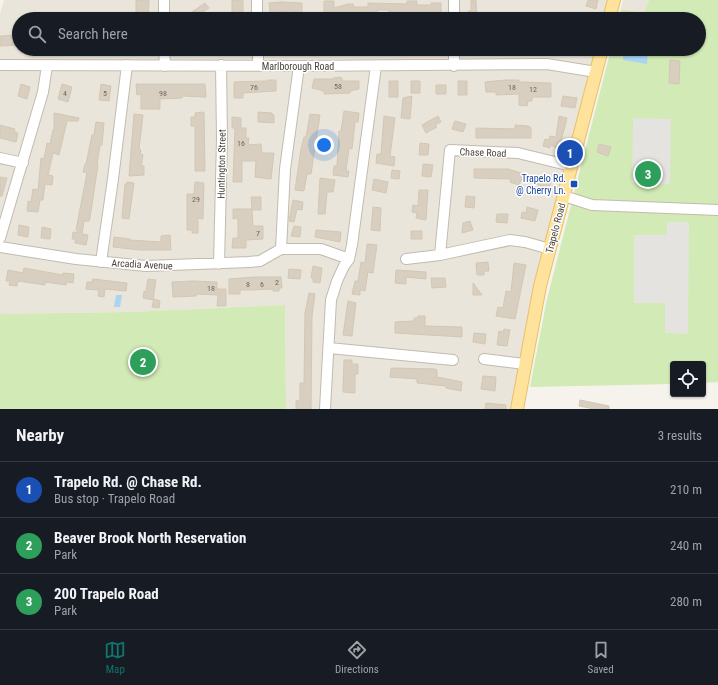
<!DOCTYPE html>
<meta charset="utf-8">
<style>
:root{--surface:#171b24;--page:#242831;--text:#f1f3f6;--muted:#9ea1a6;--line:#363941;--accent:#0f766e}
body{margin:0;font-family:"Roboto Condensed",sans-serif;background:var(--page);color:var(--text)}
.controls{position:absolute;right:12px;bottom:12px;display:grid;overflow:hidden;border-radius:4px;box-shadow:0 1px 3px #0004}
.controls button{width:36px;height:36px;display:grid;place-items:center;padding:0;border:0;border-bottom:1px solid var(--line);background:var(--surface);color:var(--text);font:20px sans-serif}
.you{position:absolute;left:324px;top:145px;width:14px;height:14px;margin:-10px;border:3px solid #fff;border-radius:50%;background:#1a73e8;box-shadow:0 0 0 6px #1a73e833}
.badge{display:grid;place-items:center;width:26px;height:26px;border-radius:50%;background:var(--accent);color:#fff;font-size:13px;font-weight:700}
.pin{position:absolute;translate:-50% -50%;border:2px solid #fff;box-shadow:0 1px 4px #0006}
.list{margin:0;padding:0;list-style:none}
h2{display:flex;justify-content:space-between;align-items:center;height:52px;margin:0;padding:0 16px;font-size:17px}
h2 small{font-size:13px;font-weight:400;color:var(--muted)}
.list li{display:grid;grid-template-columns:26px 1fr auto;gap:12px;align-items:center;box-sizing:border-box;height:56px;padding:0 16px;border-top:1px solid var(--line)}
.list b{display:block;font-size:15px;white-space:nowrap}
.list p{margin:0;font-size:13px;white-space:nowrap;color:var(--muted)}
.list em{font-size:13px;font-style:normal;color:var(--muted)}
.icon{flex:none;width:22px;height:22px;fill:none;stroke:currentColor;stroke-width:2;stroke-linecap:round;stroke-linejoin:round}
.map{position:relative;flex:none;width:718px;height:409px;overflow:hidden}
.search{position:absolute;background:var(--surface);box-shadow:0 1px 3px #0004;left:12px;right:12px;top:12px;height:44px;display:flex;align-items:center;gap:10px;box-sizing:border-box;padding:0 14px;border-radius:22px;color:var(--muted);font-size:15px}
.sheet{height:220px;background:var(--surface)}
nav{display:flex;justify-content:space-around;align-items:center;box-sizing:border-box;height:56px;border-top:1px solid var(--line);background:var(--surface);font-size:11px;color:var(--muted)}
nav a{display:grid;justify-items:center;gap:2px}
nav .on{color:var(--accent)}
.map>svg:first-child{display:block}
.residential{fill:#eae5da}
.green{fill:#d2eab5}
.parking{fill:#e5e3e0}
.water{fill:#a9d4f2}
.building{fill:#d8cfc1;stroke:#d3c7b4}
.lines{fill:none;stroke-linecap:round;stroke-linejoin:round}
.minor-casing{stroke:#c2bbae;stroke-width:12}
.major-casing{stroke:#e6c16a;stroke-width:14}
.minor{stroke:#fff;stroke-width:10}
.major{stroke:#ffe39c;stroke-width:12}
.transit-dot{fill:#1a4fb4;stroke:#fff;stroke-width:1.5}
.labels{text-anchor:middle;stroke-width:3;stroke-linejoin:round;paint-order:stroke}
.number-label{font-size:8px;fill:#6e675b}
.street-label{font-size:10px;fill:#4b4439;stroke:#fff}
.transit-label{font-size:10px;fill:#164399;stroke:#fff;text-anchor:end}
</style>
<div class="map">
<svg width="718" height="409" viewBox="0 0 718 409">
<rect width="100%" height="100%" fill="#f6f3ec"/>
<path class="residential" d="M4,0H610L605,19H19V49H597L512,409H286L285,305L130,312L0,314V14Z
M623,0H649L644,13L621,9Z"/>
<path class="green" d="M649,0H718V382L703,383V364H673V384L530,387L547,299L611,49H699V19H619L621,9L644,13Z
M285,305L286,409H0V314L130,312Z"/>
<path class="parking" d="M633,118L671,119L670,184L632,183Z
M667,222H689L688,334L665,333V303H634V235H667Z"/>
<path class="water" d="M624,49H648L647,64L623,60Z
M116,295H122L120,307H114Z"/>
<path class="building" d="M136,0H149L148,19H136Z
M232,0H243V19H232Z
M471,0H476L477,19H468V11H471Z
M588,0H598L596,9L586,6Z
M324,1H334V8L348,4H353L354,7H368V3L407,4V1H417V5H431V3H441V17L420,18L421,13H398L389,12V10H377V13H334V18H324L323,13L324,12Z
M281,2L302,3V13L291,11L270,13L269,3Z
M205,3L209,8L204,11L206,19H192L189,14Z
M19,35V45L0,46V36Z
M670,60L680,61L679,84L669,83Z
M341,77L343,81H359V89L350,91V93L324,94V91L312,88L314,79H333V78Z
M267,80H276V91L243,93V98H234V82L267,81Z
M506,80H519V82L551,83V97H532V101H528L527,106L519,105V94L496,95V92H486L485,82Z
M389,81H398V97H389Z
M411,81H420V93H411Z
M458,81H467V95H458Z
M21,84L30,87L27,99L18,96Z
M62,84L72,87L68,102L58,99Z
M101,84L111,86L109,101L99,100Z
M136,84H205L206,97L182,96V98L160,99V109H141V94L137,95Z
M436,85H446V94H436Z
M412,96L410,119L401,118L403,98Z
M563,96L577,98L575,108L561,106Z
M344,111L359,113L358,122H355L352,149L349,148L346,171H349L348,177L333,175L334,166H337L339,131H341Z
M204,112L205,171H195V126H191V117H195V113Z
M258,112L272,113V115H274V123L258,122Z
M54,113L79,118L78,121H67L59,155L53,153L48,175L53,176L52,185L45,184L43,200H40L38,212L27,211L28,201L31,202L33,189L38,190L41,158L44,159L47,143L50,144L53,130H54Z
M134,114L143,115L139,149L141,150L140,154L143,155L141,166H144V175L129,176Z
M310,114L320,115L311,174H307L304,191L295,190L301,149L304,137H306Z
M384,116L395,118L390,156L395,157L394,166L376,163L377,154H381Z
M438,116L441,122L435,125L437,127L426,133L422,125Z
M559,116L567,118L559,149L551,145L550,148L543,146L545,139L549,140L550,136L556,137Z
M232,117L241,118V128H246V138H249L248,145L261,144L262,153H274L271,179L255,177L256,161H242V182H233L235,128H232Z
M455,121L466,124L463,132L452,129Z
M96,122L104,123L102,145H100L97,164L98,165L90,218L89,221H84L82,234L88,235L86,245L75,243V239H72L73,232L79,233L76,230L87,173L83,172L85,164H86L92,135H94Z
M0,125L15,129L14,132L18,133L16,142L0,138Z
M515,125L529,126L531,128V138H476V128L515,129Z
M420,143L429,144L428,155H419Z
M599,144L611,147L608,156L597,152Z
M423,164L433,165L431,177L422,176Z
M474,169H508L538,178V175L546,177V180L551,182L549,188L521,180L519,185L510,182L511,179L474,178Z
M392,170L400,171L399,179L391,178Z
M0,177L7,178L2,196H0Z
M320,178L335,180L333,192H327L325,214H318Z
M374,179L388,182L386,193L372,190Z
M127,182L134,183L129,219L122,218L125,184H127Z
M195,182L204,183L203,219L198,218V233H192V230H187V194H194Z
M419,190H428L426,220L416,218L417,213L412,212L413,205L418,206Z
M466,196L475,197L474,208L465,207Z
M251,197H261V210H252L253,226H263V239L246,240V248H232L233,238H238V221L237,218L233,219V209H252Z
M293,200L303,202L302,210L297,209L294,222L289,221Z
M373,207L381,208L380,231L371,230Z
M527,207L538,210L535,221L521,218L522,212L526,213Z
M497,214H508L507,223L496,222Z
M470,221L473,230L462,233L463,223Z
M19,225L29,227L28,237L18,235Z
M294,226L301,227L300,237L291,236Z
M42,227L51,229L50,239L41,238Z
M316,230L341,232L340,242L315,237Z
M411,231H422V239H411Z
M170,235L171,250H140L113,247L114,237L130,239V240L161,242V236Z
M367,244L377,245L373,273L368,272L365,291L360,290V295L352,294L355,281H358L361,262L365,263Z
M488,262L489,271H484V275H477L476,263Z
M514,263L526,265L515,319L496,316L498,307L503,308L506,291L511,292Z
M313,266L322,268L320,283L313,282V278H311Z
M24,268L63,275V273L74,274L73,283L67,282L66,285L45,282V285L18,281L17,286L9,285L10,281H6L8,270L23,273Z
M289,269L301,270L300,279L288,278Z
M396,270L426,272V279L406,277V284L395,283Z
M254,277H281L282,288H279V291H273V289L252,290H240V294H229V279Z
M431,278H445L446,287L432,288Z
M93,279L127,283L126,291L105,289L104,297L98,296L99,290L86,289L87,282H92Z
M148,279L156,280L153,300L143,298L144,291L146,292Z
M193,281L217,282V289H226V306H217L218,295L196,294V296L173,297L172,282Z
M473,283L482,295H473Z
M309,293L315,294L312,316L311,409H296V401L300,400V383H304L305,313Z
M154,299L160,301L159,308L152,307Z
M348,301L356,303L352,336L343,335Z
M418,316H425V326L462,327V337L395,333V322L414,321V318H418Z
M504,329L510,330L507,346L497,345L499,331L503,332Z
M474,333L486,334L485,344L473,342Z
M344,360H352V364H358V374H355V393L343,392Z
M391,368L435,369L437,370V377L462,382L461,391L446,388V386L417,383V379L390,377Z
M483,376L496,377L495,391L481,389Z
M580,400L609,406V409H594L579,406Z
M486,403L506,405V409H485Z"/>
<g class="lines">
<defs>
<path id="minor" d="M164,0V19
M257,0V19
M454,19V0
M164,49L165,66
M258,49V66
M0,65L299,66L547,64L596,72
M454,66V49
M0,158L23,163
M564,196L592,205L718,210
M0,238L43,92L47,66
M0,247L76,259L146,266L249,262L260,261L281,249
M281,249L285,169L299,66
M281,249H321L349,259
M440,255L450,150L518,153L571,166
M406,259L440,255L510,240L525,242L550,249
M101,262L113,179L127,65
M219,264L222,139L221,65
M329,348L453,360
M484,359L525,364
M325,409L331,300L337,281L344,266L349,259L352,245L376,66"/>
<path id="major" d="M609,19L614,0
M517,409L540,286L602,49"/>
</defs>
<use href="#minor" class="minor-casing"/>
<use href="#major" class="major-casing"/>
<use href="#minor" class="minor"/>
<use href="#major" class="major"/>
</g>
<rect class="transit-dot" x="570" y="180" width="8" height="8" rx="2"/>
<g class="labels">
<g class="number-label">
<text x="338" y="89">58</text>
<text x="254" y="90">76</text>
<text x="512" y="90">18</text>
<text x="533" y="92">12</text>
<text x="65" y="96">4</text>
<text x="105" y="96">5</text>
<text x="163" y="96">98</text>
<text x="241" y="146">16</text>
<text x="196" y="202">29</text>
<text x="258" y="236">7</text>
<text x="277" y="285">2</text>
<text x="248" y="287">8</text>
<text x="262" y="287">6</text>
<text x="211" y="291">18</text>
</g>
<g class="street-label">
<text x="298" y="70">Marlborough Road</text>
<text transform="translate(483 152) rotate(2)" y="4">Chase Road</text>
<text transform="translate(221 164) rotate(-89)" y="4">Huntington Street</text>
<text transform="translate(555 228) rotate(-75)" y="4">Trapelo Road</text>
<text transform="translate(142 264) rotate(3)" y="4">Arcadia Avenue</text>
</g>
<g class="transit-label">
<text x="566" y="182">Trapelo Rd.<tspan x="566" dy="12">@ Cherry Ln.</tspan></text>
</g>
</g>
</svg>
<div class="controls">
<button><svg class="icon" aria-label="locate" viewBox="0 0 24 24"><circle cx="12" cy="12" r="6"/><path d="M12 2v4M12 18v4M2 12h4M18 12h4"/></svg></button>
</div>
<div class="you"></div>
<div class="pin badge" style="left:570px;top:153px;background:#1a4fb4">1</div>
<div class="pin badge" style="left:143px;top:362px;background:#2e9e5b">2</div>
<div class="pin badge" style="left:648px;top:174px;background:#2e9e5b">3</div>
<div class="search"><svg class="icon" aria-label="search" viewBox="0 0 24 24"><circle cx="10" cy="10" r="6"/><path d="M15 15l6 6"/></svg>Search here</div>
</div>
<section class="sheet">
<h2>Nearby<small>3 results</small></h2>
<ul class="list">
<li><span class="badge" style="background:#1a4fb4">1</span><div><b>Trapelo Rd. @ Chase Rd.</b><p>Bus stop · Trapelo Road</p></div><em>210 m</em></li>
<li><span class="badge" style="background:#2e9e5b">2</span><div><b>Beaver Brook North Reservation</b><p>Park</p></div><em>240 m</em></li>
<li><span class="badge" style="background:#2e9e5b">3</span><div><b>200 Trapelo Road</b><p>Park</p></div><em>280 m</em></li>
</ul>
</section>
<nav>
<a class="on"><svg class="icon" aria-label="map" viewBox="0 0 24 24"><path d="M3 6l6-2 6 2 6-2v14l-6 2-6-2-6 2zM9 4v14M15 6v14"/></svg>Map</a>
<a><svg class="icon" aria-label="directions" viewBox="0 0 24 24"><path d="M12 3l9 9-9 9-9-9zM9 14v-3h6M13 9l2 2-2 2"/></svg>Directions</a>
<a><svg class="icon" aria-label="saved" viewBox="0 0 24 24"><path d="M7 4h10v16l-5-4-5 4z"/></svg>Saved</a>
</nav>
